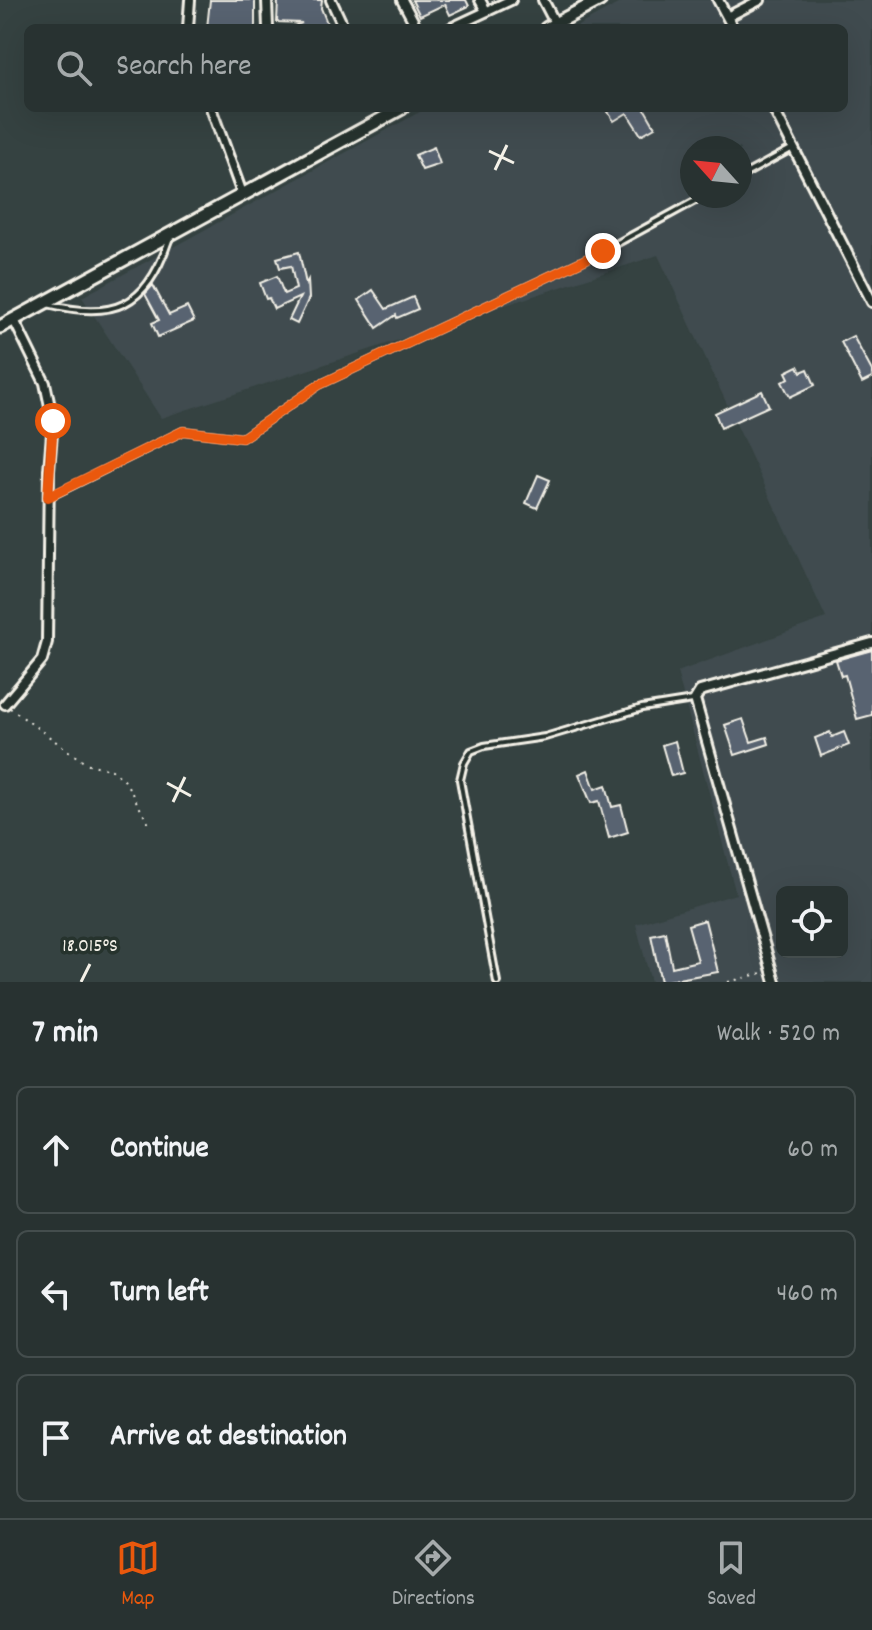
<!DOCTYPE html>
<meta charset="utf-8">
<style>
:root{--surface:#283231;--page:#303a39;--text:#f1f3f6;--muted:#a5aaab;--line:#444d4d;--accent:#ea580c}
body{margin:0;font-family:Dekko,sans-serif;background:var(--page);color:var(--text)}
.controls{position:absolute;right:24px;bottom:24px;display:grid;overflow:hidden;border-radius:12px;box-shadow:0 8px 32px #0002}
.controls button{width:72px;height:72px;display:grid;place-items:center;padding:0;border:0;border-bottom:2px solid var(--line);background:var(--surface);color:var(--text);font:40px sans-serif}
.compass{position:absolute;left:680px;top:136px;width:72px;height:72px;border-radius:50%;background:var(--surface);box-shadow:0 8px 32px #0002;rotate:297deg}
.stop{position:absolute;width:24px;height:24px;margin:-18px;border:6px solid #ea580c;border-radius:50%;background:#fff}
.stop.end{background:#ea580c;border-color:#fff;box-shadow:0 2px 8px #0008}
.list{margin:0;padding:0;list-style:none}
h2{display:flex;justify-content:space-between;align-items:center;height:104px;margin:0;padding:0 32px;font-size:34px}
h2 small{font-size:26px;font-weight:400;color:var(--muted)}
.list li{display:grid;grid-template-columns:52px 1fr auto;gap:24px;align-items:center;box-sizing:border-box;height:128px;margin:0 16px 16px;padding:0 16px;border:2px solid var(--line);border-radius:12px}
.list b{display:block;font-size:30px;white-space:nowrap}
.list em{font-size:26px;font-style:normal;color:var(--muted)}
.icon{flex:none;width:44px;height:44px;fill:none;stroke:currentColor;stroke-width:2;stroke-linecap:round;stroke-linejoin:round}
.map{position:relative;flex:none;width:872px;height:982px;overflow:hidden}
.search{position:absolute;background:var(--surface);box-shadow:0 8px 32px #0002;left:24px;right:24px;top:24px;height:88px;display:flex;align-items:center;gap:20px;box-sizing:border-box;padding:0 28px;border-radius:12px;color:var(--muted);font-size:30px}
.sheet{height:536px;background:var(--surface)}
nav{display:flex;justify-content:space-around;align-items:center;box-sizing:border-box;height:112px;border-top:2px solid var(--line);background:var(--surface);font-size:22px;color:var(--muted)}
nav a{display:grid;justify-items:center;gap:4px}
nav .on{color:var(--accent)}
.map>svg:first-child{display:block}
.built{fill:#404c4f;fill-rule:evenodd}
.building{fill:#586471;stroke:#f4f1e8;stroke-width:2}
.lines{fill:none;stroke-linecap:round;stroke-linejoin:round}
.service-casing{stroke:#f4f1e8;stroke-width:10}
.minor-casing{stroke:#f4f1e8;stroke-width:14}
.secondary-casing{stroke:#f4f1e8;stroke-width:17}
.path{stroke:#f4f1e8;stroke-width:2;stroke-dasharray:2 6;stroke-linecap:butt}
.service{stroke:#26332d;stroke-width:4}
.minor{stroke:#26332d;stroke-width:8}
.secondary{stroke:#26332d;stroke-width:11}
.route{stroke:#ea580c;stroke-width:10}
.ticks{fill:none;stroke:#f4f1e8;stroke-width:3}
.ticks-label{font-size:20px;text-anchor:middle;fill:#f4f1e8;stroke:#26332d;stroke-width:7;stroke-linejoin:round;paint-order:stroke}
</style>
<div class="map">
<svg width="872" height="982" viewBox="0 0 872 982">
<rect width="100%" height="100%" fill="#354241"/>
<filter id="ink" filterUnits="userSpaceOnUse"><feTurbulence type="fractalNoise" baseFrequency=".0125" numOctaves="2"/><feDisplacementMap in="SourceGraphic" scale="16" xChannelSelector="R" yChannelSelector="G"/><feConvolveMatrix kernelMatrix="1 2 1 2 8 2 1 2 1" color-interpolation-filters="sRGB"/></filter>
<g filter="url(#ink)">
<path class="built" d="M625,0H872V982H651L636,924L736,894L677,672L826,618L658,255L161,418L82,297L427,108H844V28H574ZM692,148H740V196H692ZM782,892H842V952H782Z"/>
<path class="building" d="M210,0H255V28H207Z
M278,0H322L321,8L329,28H289L302,23L277,22Z
M412,0H466L469,6L450,15L445,4L420,16Z
M614,108H644L655,127L641,135L627,113L614,121L608,112Z
M434,147L440,164L422,170L415,155Z
M299,252L306,284L308,280L309,298L297,324L289,320L300,297L274,309L269,298L266,299L260,283L277,276L284,294L296,289L291,266L280,268L277,258Z
M153,285L169,315L187,307L194,321L158,337L152,323L159,320L145,294Z
M373,290L386,309L413,297L418,309L397,318L396,315L377,328L359,300Z
M853,336L872,371V378L862,383L841,342Z
M798,366L801,372L808,369L815,385L790,397L782,382L789,378L786,372Z
M762,391L769,406L721,428L715,413Z
M538,475L550,480L537,508L526,503Z
M872,650V715L857,719L845,675L841,676L836,660Z
M743,719L751,742L767,737L769,744L735,755L725,725Z
M830,732L832,737L844,732L849,745L821,756L815,738Z
M675,741L683,773L671,776L662,745Z
M588,770L595,789L606,785L612,807L621,805L628,832L609,838L599,801L591,803L579,774Z
M705,920L718,972L661,982L651,935L665,932L672,967L698,961L688,925Z"/>
<g class="lines">
<defs>
<path id="service" d="M740,177L793,148
M47,304C114,320 146,308 169,240
M51,496L183,431L242,438L319,385L603,251L704,196
M497,982L460,780L464,763L471,751L484,746L545,737L642,708L693,700"/>
<path id="minor" d="M267,0L268,28
M331,0L344,28
M402,0L417,28
M480,0L486,11
M543,0L555,23
M718,0L733,28
M727,17L760,0
M188,28L190,0
M451,28L511,0
M211,108L243,196
M773,108L872,302
M5,704L42,660L47,642L49,470L53,421L45,383L14,320
M775,982L695,699L700,691L872,643"/>
<path id="secondary" d="M547,28L600,0
M0,327L402,108"/>
</defs>
<use href="#service" class="service-casing"/>
<use href="#minor" class="minor-casing"/>
<use href="#secondary" class="secondary-casing"/>
<path class="path" d="M10,708L85,763L112,770L125,781L150,826
M728,982L762,973"/>
<use href="#service" class="service"/>
<use href="#minor" class="minor"/>
<use href="#secondary" class="secondary"/>
</g>
</g>
<g class="lines" filter="url(#ink)">
<path class="route" d="M53,421L48,497L183,431L242,438L319,385L603,251"/>
</g>
<path class="ticks" d="M489,151L514,163M495,170L507,145M167,783L191,796M173,802L185,777M81,982L90,964"/>
<g class="ticks-label">
<text x="90" y="951">18.015°S</text>
</g>
</svg>
<div class="controls">
<button><svg class="icon" aria-label="locate" viewBox="0 0 24 24"><circle cx="12" cy="12" r="6"/><path d="M12 2v4M12 18v4M2 12h4M18 12h4"/></svg></button>
</div>
<svg class="compass" viewBox="-18 -18 36 36"><path d="M0-13l5 13h-10z" fill="#e53935"/><path d="M0 13l5-13h-10z" fill="#a5aaab"/></svg>
<div class="stop" style="left:53px;top:421px"></div>
<div class="stop end" style="left:603px;top:251px"></div>
<div class="search"><svg class="icon" aria-label="search" viewBox="0 0 24 24"><circle cx="10" cy="10" r="6"/><path d="M15 15l6 6"/></svg>Search here</div>
</div>
<section class="sheet">
<h2>7 min<small>Walk · 520 m</small></h2>
<ul class="list">
<li><svg class="icon" aria-label="ahead" viewBox="0 0 24 24"><path d="M12 20V5M6 11l6-6 6 6"/></svg><div><b>Continue</b></div><em>60 m</em></li>
<li><svg class="icon" aria-label="left" viewBox="0 0 24 24"><path d="M17 20v-9H6M10 6l-5 5 5 5"/></svg><div><b>Turn left</b></div><em>460 m</em></li>
<li><svg class="icon" aria-label="arrive" viewBox="0 0 24 24"><path d="M6 21V4h12l-3 4 3 4H6"/></svg><div><b>Arrive at destination</b></div></li>
</ul>
</section>
<nav>
<a class="on"><svg class="icon" aria-label="map" viewBox="0 0 24 24"><path d="M3 6l6-2 6 2 6-2v14l-6 2-6-2-6 2zM9 4v14M15 6v14"/></svg>Map</a>
<a><svg class="icon" aria-label="directions" viewBox="0 0 24 24"><path d="M12 3l9 9-9 9-9-9zM9 14v-3h6M13 9l2 2-2 2"/></svg>Directions</a>
<a><svg class="icon" aria-label="saved" viewBox="0 0 24 24"><path d="M7 4h10v16l-5-4-5 4z"/></svg>Saved</a>
</nav>
